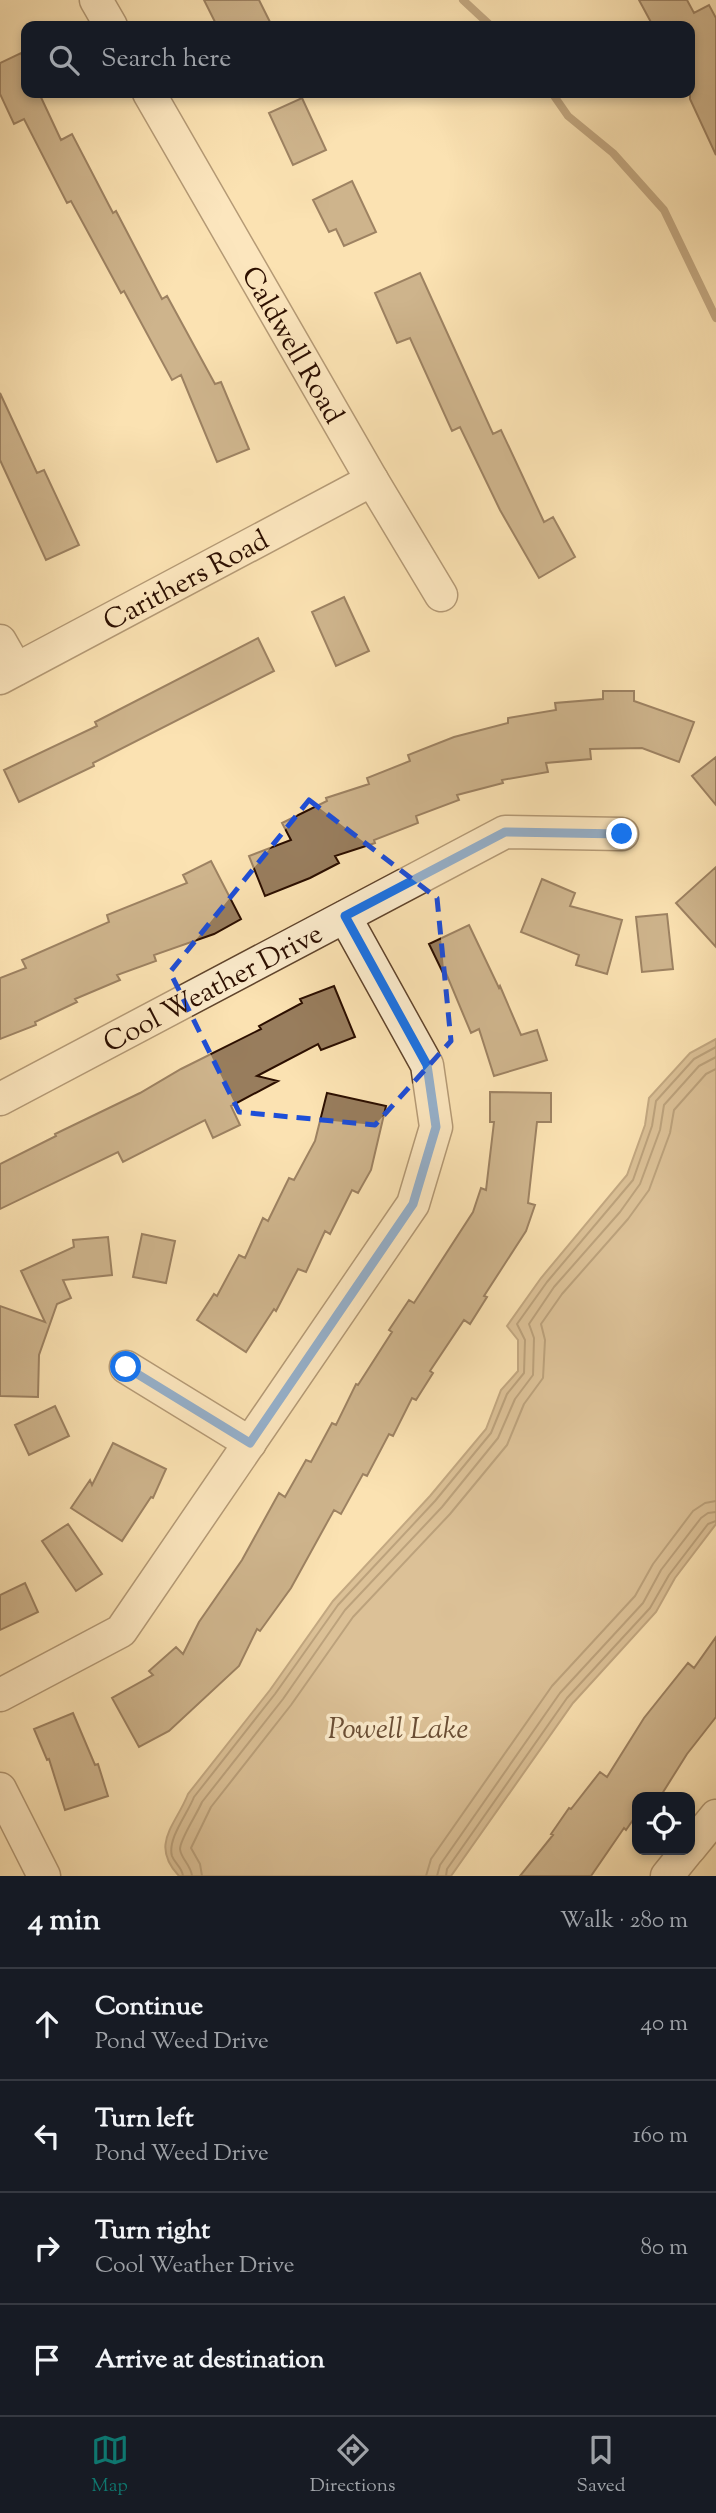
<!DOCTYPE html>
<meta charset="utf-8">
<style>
:root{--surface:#171b24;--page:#242831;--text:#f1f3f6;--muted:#9ea1a6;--line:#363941;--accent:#0f766e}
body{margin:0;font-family:"Sorts Mill Goudy",serif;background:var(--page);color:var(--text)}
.controls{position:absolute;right:21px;bottom:21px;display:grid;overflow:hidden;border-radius:14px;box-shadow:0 4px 10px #0003}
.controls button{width:63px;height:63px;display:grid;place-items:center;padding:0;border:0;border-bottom:2px solid var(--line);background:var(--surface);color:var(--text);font:35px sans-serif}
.stop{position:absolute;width:21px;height:21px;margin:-16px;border:5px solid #1a73e8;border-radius:50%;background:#fff}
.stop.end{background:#1a73e8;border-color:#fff;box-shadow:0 2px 7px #0008}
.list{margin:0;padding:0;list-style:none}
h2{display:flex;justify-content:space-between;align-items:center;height:91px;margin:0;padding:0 28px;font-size:30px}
h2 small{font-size:23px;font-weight:400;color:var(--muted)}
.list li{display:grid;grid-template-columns:46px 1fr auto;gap:21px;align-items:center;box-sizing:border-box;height:112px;padding:0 28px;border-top:2px solid var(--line)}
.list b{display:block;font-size:26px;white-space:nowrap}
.list p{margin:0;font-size:23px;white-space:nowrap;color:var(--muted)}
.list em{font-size:23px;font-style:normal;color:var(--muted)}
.icon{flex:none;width:38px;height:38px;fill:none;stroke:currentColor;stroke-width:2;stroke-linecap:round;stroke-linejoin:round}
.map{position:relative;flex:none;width:716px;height:1876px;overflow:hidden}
.search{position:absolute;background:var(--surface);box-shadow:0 4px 10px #0003;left:21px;right:21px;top:21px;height:77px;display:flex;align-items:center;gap:18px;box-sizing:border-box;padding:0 24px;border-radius:14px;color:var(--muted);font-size:26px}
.sheet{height:539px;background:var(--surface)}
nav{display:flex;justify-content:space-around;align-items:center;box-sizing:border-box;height:98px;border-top:2px solid var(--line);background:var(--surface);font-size:19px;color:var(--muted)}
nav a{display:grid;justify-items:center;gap:4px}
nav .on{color:var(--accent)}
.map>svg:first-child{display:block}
.water{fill:#b59a75;stroke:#7e6246;stroke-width:2}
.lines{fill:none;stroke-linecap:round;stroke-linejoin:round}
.shore{stroke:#70543a;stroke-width:2}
.stream{stroke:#7e6246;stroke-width:8}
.building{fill:#987d5d;stroke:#2c0f00;stroke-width:2}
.minor-casing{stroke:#60442c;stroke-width:35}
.minor{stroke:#fceccd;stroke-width:32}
.route{stroke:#1a73e8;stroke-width:9}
.marked{fill:none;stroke:#1d4ed8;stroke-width:5;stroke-dasharray:14 9;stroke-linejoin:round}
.labels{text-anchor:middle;stroke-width:7;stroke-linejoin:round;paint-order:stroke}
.street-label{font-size:28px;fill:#2c0f00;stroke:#fceccd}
.water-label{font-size:30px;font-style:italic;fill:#6a4e35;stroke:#fceccd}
</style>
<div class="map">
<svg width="716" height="1876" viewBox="0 0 716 1876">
<rect width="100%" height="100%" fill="#fbe2b2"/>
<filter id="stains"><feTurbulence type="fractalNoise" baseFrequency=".00286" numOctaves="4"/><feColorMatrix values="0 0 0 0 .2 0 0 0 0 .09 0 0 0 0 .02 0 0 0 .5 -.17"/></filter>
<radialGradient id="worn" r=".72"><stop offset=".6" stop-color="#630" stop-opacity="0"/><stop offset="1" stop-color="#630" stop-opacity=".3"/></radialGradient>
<path class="water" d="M716,1039V1524L675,1578L656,1612L573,1703L451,1876H179C149,1844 176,1825 188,1794L270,1690L333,1601L430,1496L486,1429L501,1390L518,1371V1340L507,1326L541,1278L627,1175L645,1125L649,1098L690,1053Z"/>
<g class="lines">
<path class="shore" d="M183,1876C182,1867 175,1864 172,1856C167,1839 188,1813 194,1797L275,1694L338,1605L435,1501L491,1433L507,1394L524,1373L525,1340L517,1324L547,1282L633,1180L652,1126L656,1101L694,1059L716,1047
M192,1876C191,1865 181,1859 180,1849C180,1839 197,1814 202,1802L283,1699L345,1610L442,1507L498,1438L515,1399L533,1375L534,1338L529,1324L554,1287L620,1212L640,1184L660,1130L664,1105L699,1066L716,1057
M202,1876L200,1864L191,1848L211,1807L291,1705L353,1617L450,1514L507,1445L524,1404L543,1378L545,1340L541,1324L562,1294L628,1219L649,1190L670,1133L674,1110L706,1074L716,1069
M426,1876L431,1859L552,1686L635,1596L653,1564L693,1511L705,1503L716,1501
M437,1876L440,1865L560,1693L643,1603L661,1570L701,1518L708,1513L716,1512
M446,1876L447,1869L567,1698L650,1608L669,1575L708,1524L716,1521"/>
<path class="stream" d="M463,0L491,26
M552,93L568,116L613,153L664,210L716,318"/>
</g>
<path class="building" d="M204,0H259L272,26H217Z
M639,0H687L694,13L709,5L716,18V155L690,99V26H653Z
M21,53L26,65V93H39L61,140L72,134L113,213L116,211L162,299L167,296L215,384L221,382L249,449L217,462L181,375L172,380L124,291L121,293L71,201L67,203L24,119L14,124L0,94V63Z
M302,98L326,150L293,165L269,113Z
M352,181L376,232L344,246L336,229L329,232L313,200Z
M420,273L493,434L501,430L544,522L553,517L575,557L539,578L500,510L460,427L452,431L410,338L397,343L375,293Z
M0,393L37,473L44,470L79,545L46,560L0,460Z
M344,597L369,651L336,666L312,612Z
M258,638L274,671L93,763L94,766L19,802L4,770L97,726L95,722Z
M603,691H634V701L694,722L679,762L642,748L590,749L591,759L546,763L548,772L502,780L503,783L457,795L459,800L416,816L418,823L374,840L375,843L335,856L339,863L310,878L265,896L249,856L291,840L282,823L327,801L326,798L369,784L367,778L410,761L408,755L454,737L508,723V718L556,710L555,703L603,699Z
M716,757V805L692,776Z
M211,861L241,919L214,934L154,955L156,961L117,975L120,980L75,999L77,1002L35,1022L36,1025L0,1039V978L26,968L22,960L109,922L107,915L187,883L183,875Z
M716,867V947L676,903Z
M542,879L575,893L570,906L622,920L607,974L576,965L579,955L521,932Z
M667,914L673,969L642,972L636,917Z
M469,925L499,988L500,986L521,1035L537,1030L547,1060L494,1076L479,1029L471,1033L446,973L444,975L429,944Z
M334,986L355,1037L321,1050L318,1044L257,1076L278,1081L231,1106L240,1125L213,1138L205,1120L123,1162L118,1152L0,1209V1164L56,1136L55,1134L140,1093L181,1069L261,1029L259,1026L302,1003L300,999Z
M490,1092L551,1093V1122H537L528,1203L535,1205L526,1231L484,1296L487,1297L470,1324L464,1320L430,1371L433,1373L416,1400L412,1398L393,1436L389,1434L367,1476L363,1474L341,1514L334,1510L291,1588L260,1631L257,1629L239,1666L169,1731L139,1747L112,1698L153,1675L149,1671L176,1647L183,1654L199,1622L242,1560L279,1493L285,1497L306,1460L311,1462L332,1423L336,1425L356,1384L358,1385L392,1332L389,1330L409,1300L414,1303L473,1212L481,1188L486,1190L494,1122H490Z
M327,1093L386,1106L371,1170L358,1193L352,1190L330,1234L325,1231L306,1272L298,1269L276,1311L274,1309L246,1352L197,1320L214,1294L217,1296L239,1255L245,1258L263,1218L268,1221L289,1178L294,1180L315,1141Z
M142,1234L175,1241L166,1283L133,1277Z
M108,1237L112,1275L63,1280L71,1298L57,1304L39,1355L38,1397L0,1396V1306L45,1322L21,1271L74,1247L73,1240Z
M55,1406L69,1436L29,1455L15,1425Z
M113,1443L166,1469L153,1498L151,1497L122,1541L71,1508L90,1480L92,1485Z
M68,1524L102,1574L76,1591L42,1541Z
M25,1583L38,1612L0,1630V1595Z
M716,1637V1717L687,1754L660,1797H637V1814L626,1830L624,1828L591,1876H520L553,1835L551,1834L569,1808L571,1809L600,1772L607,1777L644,1718L688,1663L694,1668Z
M73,1713L95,1765L98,1764L108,1796L65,1810L49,1759L47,1760L34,1729Z"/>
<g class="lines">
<defs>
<g id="minor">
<path d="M96,0L111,26"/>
<path id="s1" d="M149,93L372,480L441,595"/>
<path d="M0,641L16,669"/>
<path id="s2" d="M0,678L372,480"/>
<path id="s3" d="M0,1099L505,832L622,834"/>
<path d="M126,1367L250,1443"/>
<path d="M0,1695L121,1631L413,1204L436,1127L427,1065L345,917"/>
<path d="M0,1789L44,1876"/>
<path d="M690,1848L716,1816"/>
<path d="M667,1876L688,1850"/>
</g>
</defs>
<use href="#minor" class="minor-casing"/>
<use href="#minor" class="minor"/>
</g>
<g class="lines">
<path class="route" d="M126,1367L250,1443L413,1204L436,1127L427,1065L345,916L505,832L622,834"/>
</g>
<path d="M0 0H716V1876H0ZM309,800L437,898L451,1041L375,1125L239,1112L170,972Z" fill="#fbe2b2" fill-opacity=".55" fill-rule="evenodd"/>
<path class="marked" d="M309,800L437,898L451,1041L375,1125L239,1112L170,972Z"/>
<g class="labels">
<g class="street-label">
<text dy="10" stroke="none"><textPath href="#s1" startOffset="290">Caldwell Road</textPath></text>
<text dy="10" stroke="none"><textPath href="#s2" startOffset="210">Carithers Road</textPath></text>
<text dy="10" stroke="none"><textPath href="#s3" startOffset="240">Cool Weather Drive</textPath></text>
</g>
<g class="water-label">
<text x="398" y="1738">Powell Lake</text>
</g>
</g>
<rect width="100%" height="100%" filter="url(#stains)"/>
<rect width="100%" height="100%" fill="url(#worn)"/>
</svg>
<div class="controls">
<button><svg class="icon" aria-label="locate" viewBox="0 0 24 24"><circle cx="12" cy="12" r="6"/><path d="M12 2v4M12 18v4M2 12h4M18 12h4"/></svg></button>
</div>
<div class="stop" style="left:126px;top:1367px"></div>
<div class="stop end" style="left:622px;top:834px"></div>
<div class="search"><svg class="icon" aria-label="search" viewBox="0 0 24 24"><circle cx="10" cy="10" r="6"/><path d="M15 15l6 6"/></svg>Search here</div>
</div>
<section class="sheet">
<h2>4 min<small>Walk · 280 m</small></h2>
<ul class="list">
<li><svg class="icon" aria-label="ahead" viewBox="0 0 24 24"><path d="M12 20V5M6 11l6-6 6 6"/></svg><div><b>Continue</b><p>Pond Weed Drive</p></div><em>40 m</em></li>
<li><svg class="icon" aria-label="left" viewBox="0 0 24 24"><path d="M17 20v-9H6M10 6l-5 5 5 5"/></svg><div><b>Turn left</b><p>Pond Weed Drive</p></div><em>160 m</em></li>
<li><svg class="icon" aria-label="right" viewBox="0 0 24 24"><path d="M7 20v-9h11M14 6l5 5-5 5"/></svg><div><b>Turn right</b><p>Cool Weather Drive</p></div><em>80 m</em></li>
<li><svg class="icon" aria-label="arrive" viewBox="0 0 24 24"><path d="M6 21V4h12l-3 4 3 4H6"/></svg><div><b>Arrive at destination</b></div></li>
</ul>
</section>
<nav>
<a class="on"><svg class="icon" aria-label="map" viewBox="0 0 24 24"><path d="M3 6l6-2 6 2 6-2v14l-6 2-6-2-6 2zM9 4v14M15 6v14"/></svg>Map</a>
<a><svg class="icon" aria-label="directions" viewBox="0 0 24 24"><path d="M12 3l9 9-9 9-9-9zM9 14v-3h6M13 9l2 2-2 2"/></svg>Directions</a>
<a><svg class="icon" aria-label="saved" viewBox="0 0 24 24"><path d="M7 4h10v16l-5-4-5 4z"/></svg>Saved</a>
</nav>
